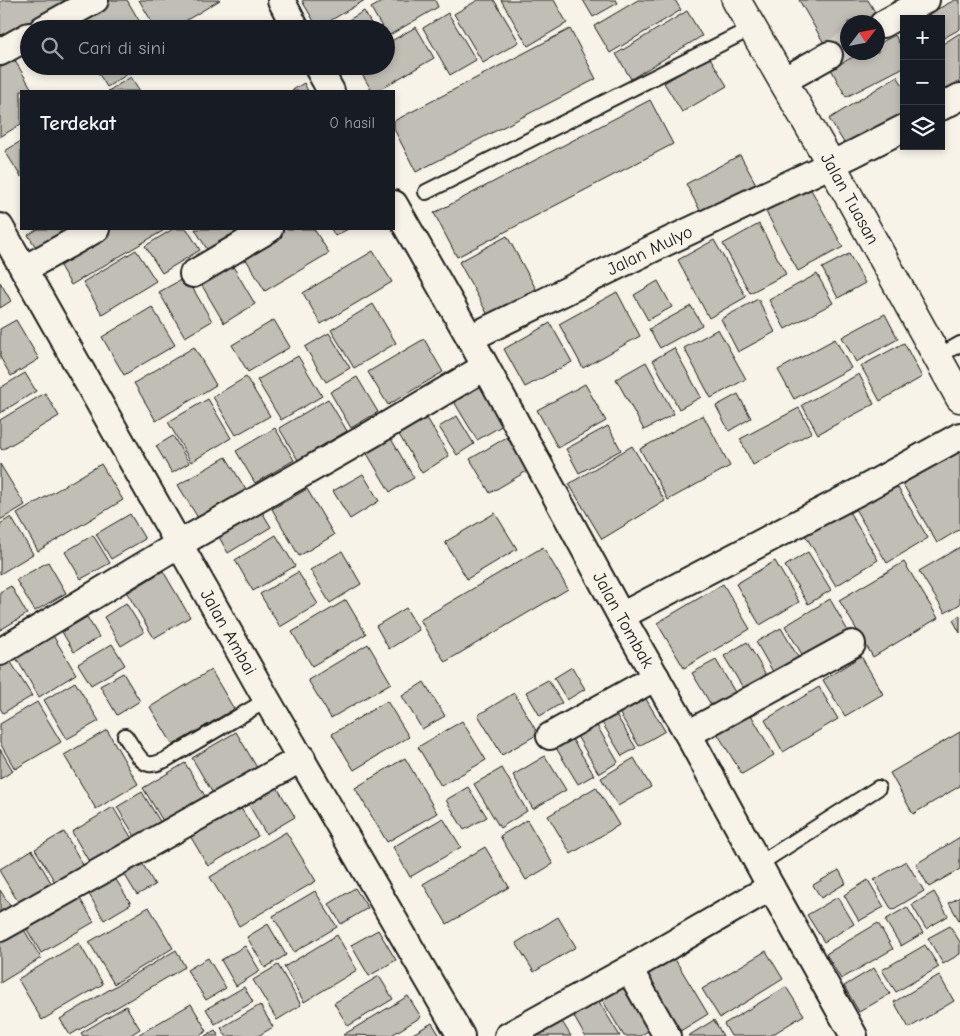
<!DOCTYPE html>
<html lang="id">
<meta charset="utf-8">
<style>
:root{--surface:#171b24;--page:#242831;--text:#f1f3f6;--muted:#9ea1a6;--line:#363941}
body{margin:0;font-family:"Comic Neue",sans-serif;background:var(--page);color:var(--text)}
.controls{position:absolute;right:15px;top:15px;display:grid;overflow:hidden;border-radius:0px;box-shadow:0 2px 8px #0003}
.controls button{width:45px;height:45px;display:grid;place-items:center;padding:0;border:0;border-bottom:1px solid var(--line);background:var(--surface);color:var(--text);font:25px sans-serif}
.compass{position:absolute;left:840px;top:15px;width:45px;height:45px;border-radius:50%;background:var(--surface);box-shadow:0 2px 8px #0003;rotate:58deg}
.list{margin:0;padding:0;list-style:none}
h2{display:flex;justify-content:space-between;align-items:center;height:65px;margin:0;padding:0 20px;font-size:21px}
h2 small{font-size:16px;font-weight:400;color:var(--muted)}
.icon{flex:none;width:28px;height:28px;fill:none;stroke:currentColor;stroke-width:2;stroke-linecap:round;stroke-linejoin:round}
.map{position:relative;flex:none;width:960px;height:1036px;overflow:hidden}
.search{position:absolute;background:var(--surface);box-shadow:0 2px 8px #0003;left:20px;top:20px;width:375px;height:55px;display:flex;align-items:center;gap:12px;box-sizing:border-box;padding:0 18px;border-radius:28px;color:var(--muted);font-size:19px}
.panel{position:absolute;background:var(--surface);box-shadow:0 2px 8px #0003;left:20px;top:90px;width:375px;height:140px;border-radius:0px}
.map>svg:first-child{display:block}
.building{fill:#c0beb5;stroke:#1c1c1c}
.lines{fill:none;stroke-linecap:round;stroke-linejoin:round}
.street-tunnel{stroke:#d6d3c9;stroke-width:26;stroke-dasharray:26 13;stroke-linecap:butt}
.lane-casing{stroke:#1c1c1c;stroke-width:18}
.street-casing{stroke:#1c1c1c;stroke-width:30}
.secondary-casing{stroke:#1c1c1c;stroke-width:31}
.lane{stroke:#f7f3e8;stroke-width:14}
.street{stroke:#f7f3e8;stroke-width:26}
.secondary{stroke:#f7f3e8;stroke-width:28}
.labels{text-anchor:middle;stroke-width:4;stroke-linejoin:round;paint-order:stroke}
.street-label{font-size:18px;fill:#1c1c1c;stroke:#f7f3e8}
</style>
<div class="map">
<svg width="960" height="1036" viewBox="0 0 960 1036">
<rect width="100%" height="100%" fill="#f7f3e8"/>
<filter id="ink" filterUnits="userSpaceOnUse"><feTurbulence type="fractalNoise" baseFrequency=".02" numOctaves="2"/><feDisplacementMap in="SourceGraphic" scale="10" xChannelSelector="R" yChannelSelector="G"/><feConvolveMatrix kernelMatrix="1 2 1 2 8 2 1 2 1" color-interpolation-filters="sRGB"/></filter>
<g filter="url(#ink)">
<path class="building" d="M4,0H80L0,48V2Z
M112,0H127L144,29H72L70,25Z
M139,0H220L172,29H156Z
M304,0H365L318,28L302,1Z
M385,0H435L438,7L388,36L386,34V29H383L371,8Z
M478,0H494L519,42L483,63L454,14Z
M501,0H554L567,23L528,46Z
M583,0H616L618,3L593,17Z
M638,0H675L681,10L610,53L594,26Z
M799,0H868L881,22H848V41L829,52Z
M955,0H960V29L942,39L941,19H931L928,14Z
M364,11L374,29H333Z
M687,11L702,36L631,79L616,54Z
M448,13L476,60L450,75L423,28Z
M416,27L434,58L377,91H372L357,66H386V44Z
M570,29L596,79L416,172L394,129V121Z
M960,33V94L941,105V45Z
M895,35L904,52V67L846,97L831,69L862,52H878V44Z
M709,56L727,86L682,112L664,83Z
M14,59L33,91H21V124L0,137V68Z
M94,66H141L107,87Z
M897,76L904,87V119L850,152L829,119Z
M131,77L140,91H108Z
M304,83L308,91H291Z
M650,100L673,144L457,257L434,213Z
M21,141V177L5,151Z
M740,155L756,184L702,214L686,184Z
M809,186L843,247L798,271L765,210Z
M759,224L786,274L750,293L723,244Z
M38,229H59L62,234L37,249L28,235Z
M107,229H166L71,285L56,259Z
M173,229H187L200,250L162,273L145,246Z
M195,229H245L208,251Z
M278,229H314L329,253L265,291L241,251Z
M331,229H348L335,236Z
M507,236L536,289L488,315L459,262Z
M714,240L746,297L709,318L678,260Z
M136,250L156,281L102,314L83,282Z
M373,251L392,282L321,324L303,293Z
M849,254L865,283L838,298L822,268Z
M228,258L255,304L224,323L197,277Z
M817,274L833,303L785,329L769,300Z
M186,277L212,321L185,337L159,292Z
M658,281L672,307L648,320L634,295Z
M0,282L11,301L0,308Z
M617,292L640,336L583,368L559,324Z
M758,299L775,332L738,352L721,319Z
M373,304L396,343L354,368L331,330Z
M691,306L702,325L660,348L649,329Z
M152,307L175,345L124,375L102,337Z
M885,314L898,339L856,362L842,337Z
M16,320L39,359L11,376L0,357V329Z
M274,320L290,347L248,372L232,345Z
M550,323L572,362L525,387L504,349Z
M718,329L746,379L711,398L684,348Z
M329,333L350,368L326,382L305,347Z
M424,339L443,372L388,405L368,372Z
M835,339L851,368L794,399L778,370Z
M904,343L922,377L880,401L861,366Z
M194,347L216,385L156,421L134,383Z
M674,348L701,397L679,409L653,360Z
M298,356L322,396L281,420L257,380Z
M646,362L674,414L644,430L616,379Z
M25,373L36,391L0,413V388Z
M859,374L874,404L818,434L802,405Z
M246,377L270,416L236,435L213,397Z
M357,377L378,412L351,428L330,392Z
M481,384L505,424L477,440L453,400Z
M585,384L606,421L558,448L537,410Z
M45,393L59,416L2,450L0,447V420Z
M738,394L751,418L729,431L716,406Z
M208,399L231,438L191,462L168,422Z
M328,399L347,431L298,460L279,428Z
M799,408L812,432L753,465L740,439Z
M703,415L730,466L668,500L640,449Z
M426,416L449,456L422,473L398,433Z
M457,416L474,444L457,455L439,427Z
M608,426L621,450L579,473L566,449Z
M275,428L294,460L255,483L236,451Z
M173,436L189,463L172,473L156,446Z
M390,437L414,478L390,492L366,452Z
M507,437L527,471L490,493L470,459Z
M956,445L960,453V529L937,543L900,479Z
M632,446L665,501L602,539L569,484Z
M226,457L246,490L198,518L178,485Z
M0,464L25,505L0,520Z
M101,464L123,500L38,551L17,514Z
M363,474L379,501L350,519L333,491Z
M895,483L928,538L887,563L854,507Z
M307,489L334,535L299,556L272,509Z
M848,510L878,560L836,586L805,535Z
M262,512L271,527L228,553L219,537Z
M495,513L517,549L467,579L445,542Z
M130,514L145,539L111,559L96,534Z
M11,517L33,554L0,574V524Z
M93,535L110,563L81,579L65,552Z
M276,535L295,566L253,591L235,560Z
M543,547L568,589L445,662L420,620Z
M960,547V604L945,613L919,571Z
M342,551L361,584L330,603L310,570Z
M808,552L831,590L808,604L785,566Z
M775,561L799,602L760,625L736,584Z
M48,562L66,593L35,611L16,580Z
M904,562L938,618L873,657L839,600Z
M163,571L190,617L154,638L127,593Z
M298,572L318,604L280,627L260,594Z
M723,584L750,629L684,668L657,623Z
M11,586L27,614L0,630V592Z
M830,599L853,640L809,666L785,626Z
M346,600L366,634L312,666L292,632Z
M126,603L144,632L121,646L104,617Z
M406,608L419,630L389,649L376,626Z
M960,615V633L953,620Z
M87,617L99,637L74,652L62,632Z
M781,628L801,662L776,677L756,642Z
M52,634L76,674L39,697L15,656Z
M747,642L772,685L749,698L724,656Z
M112,644L125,665L91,685L78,664Z
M368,644L391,683L331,718L308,680Z
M861,656L883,694L845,716L823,680Z
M9,659L32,696L3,713L0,708V664Z
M716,660L739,699L716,713L692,673Z
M572,667L585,689L567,700L554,678Z
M211,670L234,709L173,745L150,707Z
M123,673L140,701L117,715L100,686Z
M548,680L562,703L540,716L526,692Z
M75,682L99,721L67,739L44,700Z
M424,682L445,716L422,729L402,696Z
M819,687L838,719L783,752L765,720Z
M514,693L538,734L502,755L478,715Z
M643,694L665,731L639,746L617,709Z
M387,701L409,737L354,770L332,734Z
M37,702L61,742L15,769L0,743V724Z
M615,713L636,748L622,756L601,721Z
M750,713L774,755L742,774L717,733Z
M462,721L486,760L441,786L418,747Z
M596,724L618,762L599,774L577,736Z
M107,730L138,784L96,809L64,755Z
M236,732L259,771L215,797L192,758Z
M960,732V786L913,814L890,773Z
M569,734L594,775L578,784L553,743Z
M0,749L13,771L0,779Z
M545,756L566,790L533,809L513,775Z
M405,758L437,813L387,842L355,788Z
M634,758L651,787L618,806L601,778Z
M185,763L205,796L163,821L143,788Z
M502,768L527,811L500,828L474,784Z
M272,779L295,817L266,834L244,797Z
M468,787L487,817L464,830L446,800Z
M596,787L619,825L571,854L548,816Z
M142,792L164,828L139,843L117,807Z
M239,805L258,836L208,866L189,834Z
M113,807L134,842L92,867L72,832Z
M443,818L461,847L410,877L393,847Z
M527,820L553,864L526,880L500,836Z
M64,832L86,870L58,887L35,849Z
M286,832L316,881L239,926L210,877Z
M960,837V869L929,887L916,864Z
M485,847L509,887L447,924L423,884Z
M32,850L53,886L20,905L0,872V869Z
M138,856L155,885L137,895L120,867Z
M906,861L924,891L892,910L874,880Z
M839,870L846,883L821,898L813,885Z
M112,873L131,904L104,920L86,889Z
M868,880L884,907L859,921L844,895Z
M355,888L368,908L341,924L329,904Z
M0,890L11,907L0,914Z
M315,891L337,927L294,952L273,916Z
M76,892L94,922L41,953L23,923Z
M934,892L948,916L926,929L912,905Z
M838,897L854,924L824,942L807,915Z
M960,897V922L949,903Z
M149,907L173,948L114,984L89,942Z
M907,907L923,933L901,946L885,920Z
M558,917L576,947L534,972L516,943Z
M20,923L41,958L0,983V935Z
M878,923L893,949L841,979L826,954Z
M268,924L286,955L265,968L247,937Z
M950,926L960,942V954L943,964L928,938Z
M378,930L396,960L369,976L351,945Z
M337,935L357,970L304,1002L284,967Z
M79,943L103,984L42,1020L18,979Z
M925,945L939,967L896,992L882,970Z
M245,946L260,971L236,986L221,960Z
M176,950L185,967L70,1035L60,1019Z
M766,951L783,979L720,1018L702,989Z
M673,956L708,1014L677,1033L642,975Z
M208,958L226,988L206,1000L187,970Z
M278,965L301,1005L277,1020L253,980Z
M874,968L890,994L859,1012L844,986Z
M939,975L954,1001L909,1028L894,1002Z
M379,976L393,999L348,1026L334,1003Z
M630,981L656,1026L640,1036H624L601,998Z
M244,987L253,1002L215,1024L206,1009Z
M786,987L804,1015L770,1036H731L724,1024Z
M408,996L421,1017L390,1036L343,1035Z
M598,1000L620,1036H585L573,1015Z
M191,1004L207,1031L199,1036H136Z
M260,1005L273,1027L258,1036H226L221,1028Z
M126,1006L140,1029L129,1036H83L81,1033Z
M561,1020L571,1036H535Z
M714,1020L723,1036H688Z
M432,1023L440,1036H409Z
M215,1030L219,1036H205Z"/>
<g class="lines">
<path class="street-tunnel" d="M829,55L848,44"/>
<defs>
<path id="lane" d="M426,192L752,28
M937,357L960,344
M125,736C131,744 140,763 149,764C155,765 160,762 165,760L267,700
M759,864L878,788"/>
<g id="street">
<path d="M281,0L296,29"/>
<path d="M883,24L926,0"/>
<path d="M43,29L95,0"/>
<path d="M0,52L29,36"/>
<path d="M317,66L331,91"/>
<path d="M783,81L829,55"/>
<path d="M941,107L960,97"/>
<path id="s1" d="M394,204L470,338L621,616L688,734L771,887L854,1036"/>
<path id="s2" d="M0,227L267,700L461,1036"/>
<path d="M24,269L96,229"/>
<path d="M193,274L269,229"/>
<path id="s3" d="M470,338L662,244L853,154L904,128"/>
<path d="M621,616L860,491L960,436"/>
<path d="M0,652L179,544L372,434L485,367"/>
<path d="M688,734L852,644"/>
<path d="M550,736L656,677"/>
<path d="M0,928L302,758"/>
<path d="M629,969L667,1036"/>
<path d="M508,1036L629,969L771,887"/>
</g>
<g id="secondary">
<path id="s4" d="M736,0L831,164L960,398"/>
</g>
</defs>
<use href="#lane" class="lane-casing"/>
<use href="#street" class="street-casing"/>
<use href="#secondary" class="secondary-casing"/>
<use href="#lane" class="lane"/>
<use href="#street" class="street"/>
<use href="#secondary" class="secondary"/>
</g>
</g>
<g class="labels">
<g class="street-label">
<text dy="6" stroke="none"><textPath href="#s4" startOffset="229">Jalan Tuasan</textPath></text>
<text dy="6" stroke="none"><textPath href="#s3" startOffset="200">Jalan Mulyo</textPath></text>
<text dy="6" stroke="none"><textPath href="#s1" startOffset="475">Jalan Tombak</textPath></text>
<text dy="6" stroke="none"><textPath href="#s2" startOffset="465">Jalan Ambai</textPath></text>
</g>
</g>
</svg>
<div class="controls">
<button>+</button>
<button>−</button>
<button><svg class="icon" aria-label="layers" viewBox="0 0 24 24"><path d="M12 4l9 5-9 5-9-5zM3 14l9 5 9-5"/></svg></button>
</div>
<svg class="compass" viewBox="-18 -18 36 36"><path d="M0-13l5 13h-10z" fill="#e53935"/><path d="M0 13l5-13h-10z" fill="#9ea1a6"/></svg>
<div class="search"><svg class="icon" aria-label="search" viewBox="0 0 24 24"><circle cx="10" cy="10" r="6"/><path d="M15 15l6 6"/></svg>Cari di sini</div>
<section class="panel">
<h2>Terdekat<small>0 hasil</small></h2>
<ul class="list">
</ul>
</section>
</div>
